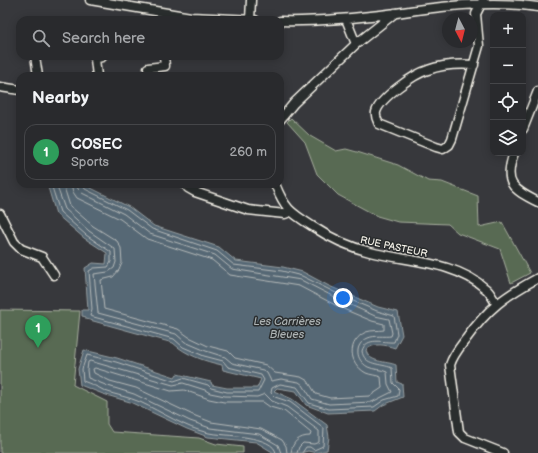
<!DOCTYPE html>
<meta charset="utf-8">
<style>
:root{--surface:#292a2d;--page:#313235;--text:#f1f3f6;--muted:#a5a7aa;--line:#454649;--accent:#db2777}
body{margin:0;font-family:"Balsamiq Sans",sans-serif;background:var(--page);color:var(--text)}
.controls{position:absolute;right:12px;top:12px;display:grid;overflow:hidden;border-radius:8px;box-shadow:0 2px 10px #0003}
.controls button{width:36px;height:36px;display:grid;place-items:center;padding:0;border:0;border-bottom:1px solid var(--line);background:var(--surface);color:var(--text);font:20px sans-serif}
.compass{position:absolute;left:442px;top:12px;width:36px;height:36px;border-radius:50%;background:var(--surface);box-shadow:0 2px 10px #0003;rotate:173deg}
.you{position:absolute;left:343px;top:298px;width:14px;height:14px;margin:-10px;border:3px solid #fff;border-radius:50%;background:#1a73e8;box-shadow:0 0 0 6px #1a73e833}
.badge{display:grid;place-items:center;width:26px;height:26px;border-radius:50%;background:var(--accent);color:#fff;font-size:13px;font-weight:700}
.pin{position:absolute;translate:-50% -33px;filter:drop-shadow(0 1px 2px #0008)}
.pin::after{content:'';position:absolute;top:21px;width:14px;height:12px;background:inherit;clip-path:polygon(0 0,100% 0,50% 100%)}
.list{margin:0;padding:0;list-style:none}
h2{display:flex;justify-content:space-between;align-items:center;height:52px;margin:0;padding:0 16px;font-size:17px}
h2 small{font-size:13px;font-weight:400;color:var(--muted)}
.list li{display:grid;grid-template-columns:26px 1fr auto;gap:12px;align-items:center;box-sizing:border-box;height:56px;margin:0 8px 8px;padding:0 8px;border:1px solid var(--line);border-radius:12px}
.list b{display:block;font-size:15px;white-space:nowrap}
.list p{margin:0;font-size:13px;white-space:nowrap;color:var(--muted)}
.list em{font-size:13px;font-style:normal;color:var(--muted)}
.icon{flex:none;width:22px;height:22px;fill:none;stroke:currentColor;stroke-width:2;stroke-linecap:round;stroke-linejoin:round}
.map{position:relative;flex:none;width:538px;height:453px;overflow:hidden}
.search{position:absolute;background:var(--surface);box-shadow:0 2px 10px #0003;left:16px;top:16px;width:268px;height:44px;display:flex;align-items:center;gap:10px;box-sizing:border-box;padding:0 14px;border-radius:12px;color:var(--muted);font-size:15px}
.panel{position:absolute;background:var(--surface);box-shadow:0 2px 10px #0003;left:16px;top:72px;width:268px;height:116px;border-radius:12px}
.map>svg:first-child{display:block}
.green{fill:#596a53;stroke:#a6ae9e}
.water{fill:#576874;stroke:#969fa2}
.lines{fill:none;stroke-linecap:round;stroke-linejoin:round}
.shore{stroke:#b5baba;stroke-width:1}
.street-casing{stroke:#f4f1e8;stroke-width:11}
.street{stroke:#2a2d2e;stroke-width:8}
.labels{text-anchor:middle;stroke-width:3;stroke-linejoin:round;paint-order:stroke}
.street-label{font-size:10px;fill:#f4f1e8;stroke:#2a2d2e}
.water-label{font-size:11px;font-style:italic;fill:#adb3b4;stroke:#2a2d2e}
</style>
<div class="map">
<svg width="538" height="453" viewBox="0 0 538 453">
<rect width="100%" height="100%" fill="#37383c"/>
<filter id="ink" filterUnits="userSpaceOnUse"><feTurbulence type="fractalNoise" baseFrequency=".025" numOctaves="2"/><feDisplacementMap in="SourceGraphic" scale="8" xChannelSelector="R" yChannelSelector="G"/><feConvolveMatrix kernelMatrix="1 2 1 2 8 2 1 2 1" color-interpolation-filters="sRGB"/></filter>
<g filter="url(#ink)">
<path class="green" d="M291,118L310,136L336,151L346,149L357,152L398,165L428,181L442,182L478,196L479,227L502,222L530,273L511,283L500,249L458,233L448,224L398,222L377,216L338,195L317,174L305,142L287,122Z
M0,310L80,311L73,385L107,402V424L112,432L199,438L216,444L243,447V453H0Z"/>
<path class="water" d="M47,184H83L129,207L154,226L219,247L236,261L283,267L303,272L329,286L378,307L398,312L402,335L395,348C386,345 374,342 366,350C368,363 387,361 396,365L397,382L402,384L403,397L383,405L375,411L328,413L306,405L296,391L277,388L274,391L292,399L327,425L329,437L327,450L316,453L308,451L301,453H274L256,442L208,437L187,429L130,402L103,394L80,385L78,369L84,350L117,358L175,377L177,374L211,382L212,385L227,388H257L261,379L223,370L222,365C204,361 186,355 173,343L86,319V317L82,316V310H88L85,268L93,263L106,264L107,253L84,238L56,214Z"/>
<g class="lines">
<path class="shore" d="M51,184L60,212L86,235L111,252V262L108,267L94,268L89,271L92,309L90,316L174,339L183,347L204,356L223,361L228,367L261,375L264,380L258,392H227L211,388L208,385L183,378L174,381L116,362L87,355L82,369L83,381C91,384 98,387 105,391C115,395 129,397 140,402C162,412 185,428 209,433C223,436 274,435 276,453
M56,184L65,209L89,231L115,249L116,262L114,268L108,272L94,274L98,313L176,334L185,342L206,351L225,357L232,363L263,370L267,373L271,381L281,379L299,382L303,385L312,399L329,404L372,402L392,392L388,384L387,372C381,369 374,370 368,367C355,360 354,344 368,338C375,335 384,337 391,336L392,333L389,319L375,316L344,302L301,280L232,269L215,255L150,234L124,214L82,193L78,189L77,184
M63,184L70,206L93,226L117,241L121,248L122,263L119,270L113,277L101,280L104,309L178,329L189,337L208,346L228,351L235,358L266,365L275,373L301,377L308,381L316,394L330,398L370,396L382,388L381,377C376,375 371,375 366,373C348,363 347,341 366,332C372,330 378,331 384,330V324L372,321L341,308L299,286L230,275L212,260L147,239L120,219L77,198L73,192L71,184
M82,184L85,189L127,210L152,229L217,251L234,265L282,271L302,276L346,298L377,311L394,316L397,334L394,342C384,343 366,336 362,351C364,366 381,363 392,368L393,383L399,389L398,396L384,400L374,407L329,409L309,403L297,387L280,384L272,388L271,393L275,397L290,402L324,428L323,446L314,450L310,447H306L302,453
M281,453L278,445L259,434L210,428L190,421L134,394L108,386L88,378L87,370L88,362L90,361L173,385L183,383L205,390L210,393L225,396L257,397L265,394L272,401L287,407L319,431V442L314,444L303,443L299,447L297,453
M287,453L286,446L282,440L261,429L211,422L193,415L136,388L110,381L94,373L93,369L95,368L171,391L184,390L209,399L224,402H263L270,407L284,411L311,433L310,436C299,436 292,442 291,453"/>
<defs>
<path id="street" d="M90,0L191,17L255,20
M346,19L356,44
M250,20L251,0
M280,21C319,22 357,18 396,13C442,6 492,0 538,7
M35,56L38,76
M474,65C459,64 441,65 428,70C414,74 380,98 376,112C375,117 377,120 379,124L436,147L443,149L449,145L452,139L479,46L476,14L483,0
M148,68L165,66L164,56
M97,76L95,59L102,57
M0,87L20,90
M280,120L294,103L356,44L395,13
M523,129L538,91
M514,153C503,183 512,189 538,202
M185,184L188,188L195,192L248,210L285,214L290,212
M275,184C285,209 290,212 312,226C330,238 350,247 370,252C409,262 455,261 486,289C490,292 493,299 496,303
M0,214L14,242L21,249L42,257L54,275
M503,453L465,438L459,432L450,365C453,355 460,347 466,339C488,308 505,296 538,278"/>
</defs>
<use href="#street" class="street-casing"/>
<use href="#street" class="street"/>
</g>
</g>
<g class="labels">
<g class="street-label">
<text transform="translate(394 246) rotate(12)" y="4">RUE PASTEUR</text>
</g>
<g class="water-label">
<text x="287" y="325">Les Carrières<tspan x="287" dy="13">Bleues</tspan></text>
</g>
</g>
</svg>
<div class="controls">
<button>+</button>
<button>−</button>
<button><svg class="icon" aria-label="locate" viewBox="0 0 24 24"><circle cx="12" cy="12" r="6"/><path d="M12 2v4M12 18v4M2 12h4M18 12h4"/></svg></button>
<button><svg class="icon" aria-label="layers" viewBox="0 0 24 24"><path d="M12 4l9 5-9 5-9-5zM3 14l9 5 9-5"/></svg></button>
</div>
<svg class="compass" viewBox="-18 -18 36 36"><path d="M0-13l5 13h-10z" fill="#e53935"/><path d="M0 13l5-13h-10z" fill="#a5a7aa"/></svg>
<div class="you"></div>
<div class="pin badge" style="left:38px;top:348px;background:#2e9e5b">1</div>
<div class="search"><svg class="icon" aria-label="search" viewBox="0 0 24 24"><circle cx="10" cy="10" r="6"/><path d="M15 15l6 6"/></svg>Search here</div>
<section class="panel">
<h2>Nearby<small></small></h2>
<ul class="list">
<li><span class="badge" style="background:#2e9e5b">1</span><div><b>COSEC</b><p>Sports</p></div><em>260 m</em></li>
</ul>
</section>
</div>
